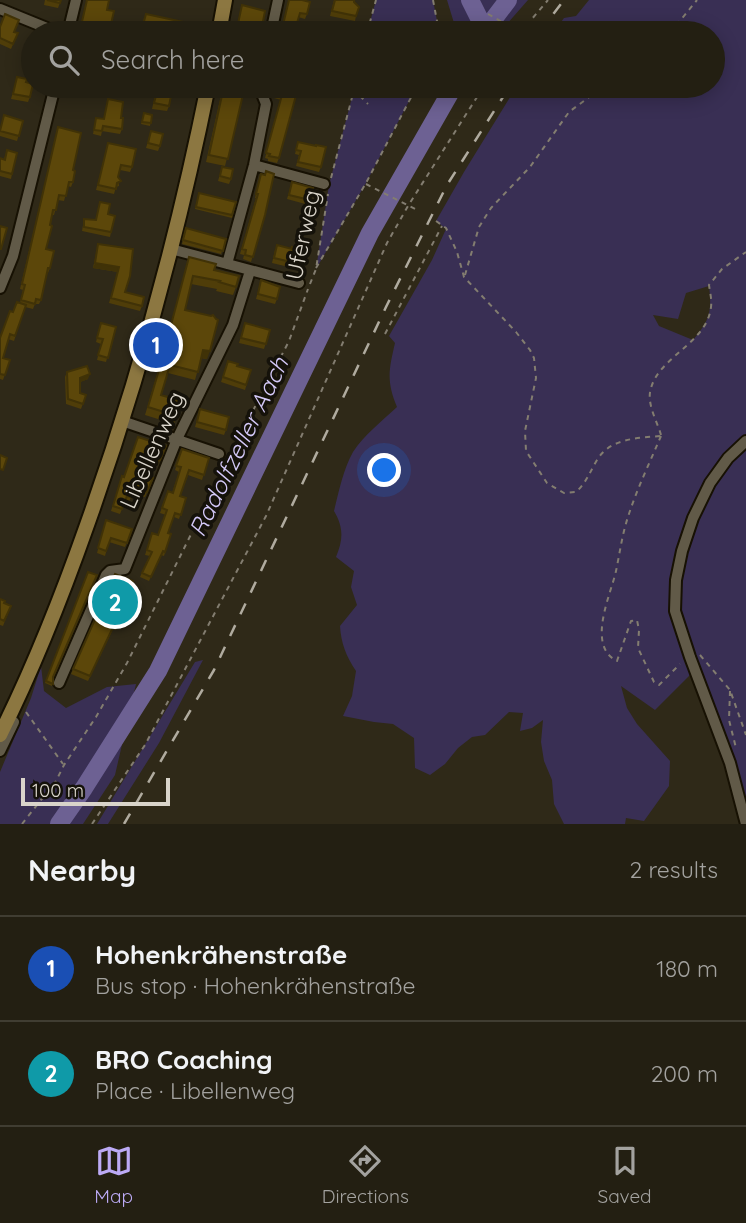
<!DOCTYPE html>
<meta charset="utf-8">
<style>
:root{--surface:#231f12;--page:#2f2c20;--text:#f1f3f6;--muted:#a3a29f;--line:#403d32;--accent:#bcaaf5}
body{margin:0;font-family:Quicksand,sans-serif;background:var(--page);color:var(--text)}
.scale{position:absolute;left:21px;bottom:18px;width:149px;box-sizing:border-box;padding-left:7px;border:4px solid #d9d4ca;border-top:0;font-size:19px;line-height:24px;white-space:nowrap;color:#d9d4ca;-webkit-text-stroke:5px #15120a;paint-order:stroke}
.you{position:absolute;left:385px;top:471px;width:24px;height:24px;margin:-18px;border:5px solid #fff;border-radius:50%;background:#1a73e8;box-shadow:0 0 0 10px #1a73e833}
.badge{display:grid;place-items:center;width:46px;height:46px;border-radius:50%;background:var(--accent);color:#fff;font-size:23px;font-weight:700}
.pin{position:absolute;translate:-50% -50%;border:4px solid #fff;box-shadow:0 2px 7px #0006}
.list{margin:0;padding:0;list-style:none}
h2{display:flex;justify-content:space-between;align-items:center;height:91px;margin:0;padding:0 28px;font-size:30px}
h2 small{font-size:23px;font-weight:400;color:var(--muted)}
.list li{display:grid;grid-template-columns:46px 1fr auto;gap:21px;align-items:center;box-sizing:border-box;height:105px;padding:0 28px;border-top:2px solid var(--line)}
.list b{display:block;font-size:26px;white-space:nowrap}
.list p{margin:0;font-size:23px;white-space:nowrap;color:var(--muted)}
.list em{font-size:23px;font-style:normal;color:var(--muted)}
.icon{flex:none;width:38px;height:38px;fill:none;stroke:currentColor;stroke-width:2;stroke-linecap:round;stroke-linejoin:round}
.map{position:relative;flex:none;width:746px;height:824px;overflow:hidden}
.search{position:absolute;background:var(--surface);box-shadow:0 4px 18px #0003;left:21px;right:21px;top:21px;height:77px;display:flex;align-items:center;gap:18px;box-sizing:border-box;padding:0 24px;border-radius:38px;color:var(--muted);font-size:26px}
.sheet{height:301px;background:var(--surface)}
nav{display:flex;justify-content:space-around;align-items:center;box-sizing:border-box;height:98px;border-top:2px solid var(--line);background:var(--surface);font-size:19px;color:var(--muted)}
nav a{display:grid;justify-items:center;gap:4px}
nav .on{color:var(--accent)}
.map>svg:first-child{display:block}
.green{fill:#392f54;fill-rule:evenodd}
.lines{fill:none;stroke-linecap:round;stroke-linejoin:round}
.river{stroke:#6d6193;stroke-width:18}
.minor-casing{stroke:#171103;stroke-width:14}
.major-casing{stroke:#171103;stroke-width:18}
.path{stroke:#837d70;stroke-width:2;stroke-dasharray:5 5;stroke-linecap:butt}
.minor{stroke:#615a48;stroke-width:10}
.major{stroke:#8c7741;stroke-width:14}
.rail{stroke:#b0ab9f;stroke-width:2.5;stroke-dasharray:12 12;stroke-linecap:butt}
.wall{fill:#4f3d09}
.shaded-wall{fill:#403207}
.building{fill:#5c470a;stroke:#403207;stroke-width:2}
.labels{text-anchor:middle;stroke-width:7;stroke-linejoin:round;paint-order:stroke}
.street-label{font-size:23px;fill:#d9d4ca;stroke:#15120a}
.water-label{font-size:24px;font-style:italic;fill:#d4c9f8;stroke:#15120a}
</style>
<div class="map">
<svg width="746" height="824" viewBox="0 0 746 824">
<rect width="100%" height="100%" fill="#2f2918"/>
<path class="green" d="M376,0H433L437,21V33H367Z
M447,0H528L499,33H457Z
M589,0H746V824L695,670L655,710L621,686L627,708L637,724L670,761L669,786L644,821L626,818L625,824H564L554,804L552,780L544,761L541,742L543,720L532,728L520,731L523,713L509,712L485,735L472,737L458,748L445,764L430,775L415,768L414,738L393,724L374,722L343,716L352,696L356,671C346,656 341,643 340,626L357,605L351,587L354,571L336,557C343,540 344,528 334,511C339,491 343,470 353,452C364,435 382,421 397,407C386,381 389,369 395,343L389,336L432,260L446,229L436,221L464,172L517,86H713V33H553L564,18L576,16ZM709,286C712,312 710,320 693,340L659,326L653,315L678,319L686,293Z
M355,86H417L366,183L316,269L329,185Z
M203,660L159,743L108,824H97L195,662Z
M41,666L44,691L66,708L107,687L136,684L115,775L83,824H0V772L31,698Z"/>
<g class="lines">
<path class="river" d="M470,0L485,30
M483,33L508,0
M59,824L84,788L158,671L370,233L454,86"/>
<defs>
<path id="minor" d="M0,9L59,33
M68,33L76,0
M271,33L278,0
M254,165L324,184
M171,249L299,283
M227,264L254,165L266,104L259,86
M0,288L13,256L55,86
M122,421L219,454
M59,683L106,575L110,571L125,569L177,439L233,325L250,271
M0,751L14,722
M746,824L730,763L690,657L675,611L676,580L682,551L693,518L710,483L728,458L746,441"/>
<path id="major" d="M219,33L225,0
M0,735C34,667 62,596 87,525C138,382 178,234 208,86"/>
</defs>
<use href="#minor" class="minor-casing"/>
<use href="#major" class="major-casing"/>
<path class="path" d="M433,0L437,21V33
M488,14L502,22
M367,33L376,0
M520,33L548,0
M670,33L697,0
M357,86L361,97L368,104
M331,178L355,86
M366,184L419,211
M436,221L446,228L457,252L464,277L516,332L530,350L534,358L536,378L525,431L526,451L547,483L564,493L576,492C586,483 590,472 597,460C610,438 638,438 661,436
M316,268L366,183L417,86
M465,275L479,227L491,208L530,167L569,112L604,86
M310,284L316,269L328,194
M385,334L442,226
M661,435C657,421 646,403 651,388C660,356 707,343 711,307C712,300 710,292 709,285L722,269L746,252
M661,436C650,462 636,491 628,517C622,535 620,552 616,571C611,594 586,646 617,661L631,621L637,620L639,630L638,648L654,682L659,685L680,664
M230,455L289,341L308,289
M700,655L730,690L746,735
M730,691L729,720L736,748
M26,712L63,764
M22,824L56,781L64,765L96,717L127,663L228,460
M92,824L145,745L266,516L387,243L408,206L484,86"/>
<use href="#minor" class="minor"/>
<use href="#major" class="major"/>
<path class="rail" d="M539,33L564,0
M124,824L214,670L386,307L447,185L510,86"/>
</g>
<path class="wall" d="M45,0H61L58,8L44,5Z
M87,0H109L107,10L109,33H89L80,31Z
M289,0H302L307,14L305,19L298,17L294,33H281Z
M334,0H354L356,16L355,21L330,16Z
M242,5L262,27L260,33L246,31L245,33H235Z
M144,18L185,33H153L141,30Z
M0,27L18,33L11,49L0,44Z
M17,77L26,82L30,97L28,102L11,99Z
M148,86L159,88L169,106L167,111L152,109L156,91L147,89Z
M223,86H245L225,166L206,162Z
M268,86H287L279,158L277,163L268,161V159L265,158L281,100L274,98L276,89L268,87Z
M313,86H346L344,91L339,97L312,90Z
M108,99L121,118L122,129L120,134L102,131L101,136L93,134L96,118L104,119Z
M144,113L152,115L150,126L141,124Z
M23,121L17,141L0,136V127Z
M58,127L73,170V182L71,187L68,186L64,201L58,200L54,215H52L46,249L50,268L48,273L47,272L41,300L39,304H35L33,309L25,307L14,341L8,339L3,358L10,360L3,380L0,379V338L13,312L20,303L23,290L20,289Z
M151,131L160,146L158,151L146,148Z
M298,142L316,146L321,167L319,172L296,166L299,155L295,154Z
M108,143L132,167L130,172L120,170L118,177L119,186L116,187L114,194L96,190Z
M7,150L12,174L11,179L0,176V158L4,159Z
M222,167L231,179L229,184L218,181Z
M260,179L265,215L251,262L243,259L244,255L240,254L256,198H255Z
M292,182L313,188L309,205L287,199Z
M199,193L236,202L232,218L195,209Z
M100,202L108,214L111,232L110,237L82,231L84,219L96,220Z
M186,228L226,239L221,254L182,244Z
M98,244L133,249L125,292L142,306L140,311L109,303L118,272L93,268Z
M292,249L303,261L301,266L295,264L293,268L272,263L275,250Z
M189,257L214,270L236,287L233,295L216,291L217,289L191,284L185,310L207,359L201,358L195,380L168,373L161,395L177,416L174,424L145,415L158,371Z
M261,280L277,299L275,304L256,299Z
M101,323L116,327L106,362L97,360L101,344L96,342Z
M245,323L270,330L264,349L239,343Z
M228,361L237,366L251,370L245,390L221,382Z
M67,372L88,379L80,382V393L86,395L81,409L66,404L65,377Z
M200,409L226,430L224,435L195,427Z
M138,437L166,446L158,465L141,459L136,473L151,483L145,497L132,494L129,502L125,501L120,514L111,511L122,476L124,477Z
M182,449L209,458L202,480L188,475L180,496L186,498L179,519L174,517L168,533L171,534L164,556L161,555L149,581L140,577L150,556L145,555L152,533L158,535L166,515L160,513L168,491L172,493L179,472L175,470Z
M106,520L132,529L125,547L109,542L105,556L97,553Z
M88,572L53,678L52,686L45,683Z
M115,574L133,581L116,630L113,629L88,681L71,674Z
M0,599L4,603L11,606L3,626L0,625Z"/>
<path class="shaded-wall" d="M95,263L119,267L118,272L93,268Z
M203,350L210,351L207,359L200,358Z
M90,374L88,379L78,383L80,378Z"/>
<path class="building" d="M47,0H61L60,3Z
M87,0H109L107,10L114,11L109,33L90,32L91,28L81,26Z
M289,0H302L310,2L307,14L300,13L294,33H281Z
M335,0H354V2L359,7L356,16L332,11Z
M242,5L265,11L262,27L247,24L245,33H236Z
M5,14L19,20L14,32L18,33L13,44L0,38V27Z
M146,14L188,23L185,33H153L154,28L143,25Z
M17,77L27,79L26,82L33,84L30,97L13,94Z
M148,86H159L157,89Z
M224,86H245L228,159L209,155Z
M278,86H287L298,88L279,158L269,156L270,154L266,153L282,95L276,93Z
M316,86H346L341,92Z
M158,88L172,91L169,106L154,103Z
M108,99L123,102L121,118H123L122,129L103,126L102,131L94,130L96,118L104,119Z
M144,113L152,115L151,123L142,122Z
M4,115L23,121L19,136L0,131Z
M58,127L81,133L73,170L75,171L73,182H69L66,196L59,195L56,210H53L50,225L52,226L46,249L54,251L50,268H48L41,300L36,299L35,304L21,300L25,285L22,284Z
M151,131L163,134L160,146L148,143Z
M298,142L316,146V145L326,147L321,167L298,162L301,151L296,150Z
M108,143L136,149L132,167L121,165L118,177L121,181L117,183L116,189L98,185Z
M7,150L17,153L12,174L0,171V158L5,160Z
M222,167L233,169L231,179L220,176Z
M266,171L274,174L265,215L253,257L245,255L246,250L242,249L258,194H256L261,174L265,175Z
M292,182L313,188L310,200L289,195Z
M199,193L236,202L232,215L196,207Z
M100,202L110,204L108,214L115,216L111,232L84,227V219L96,220Z
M0,226L7,228L1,249H0Z
M186,228L226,239L223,251L183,240Z
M98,244L133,249L130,276L125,292L144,297L142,306L111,298L119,267L95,263Z
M277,245L292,249V247L305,250L303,261L296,259L295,263L274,258Z
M189,257L216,264L214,270L239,276L236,287L219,282L220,281L193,276L185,310L211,316L213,315L216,319L218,320L210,351L203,350L198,372L170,365L161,395L181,401L177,416L148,407L161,363Z
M261,280L280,287L277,299L258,294Z
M17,302L26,305L15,336L10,334L3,358L10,360L5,375L0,374V338L10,311L13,312Z
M101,323L116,327L108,358L98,355L103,339L97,338Z
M245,323L270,330L266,344L241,338Z
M228,361L238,364L237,366L251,370L246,385L223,377Z
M87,366L90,374L80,378V393L86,395L83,404L68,399L67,372Z
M200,409L229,417L226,430L197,422Z
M138,437L166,446L160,460L143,455L136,473L153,478L147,492L134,489L131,497L127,496L122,509L113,506L122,476L124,477Z
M182,449L209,458L204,475L189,470L180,496L186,498L181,515L175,513L168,533L171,534L165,552L163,551L151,577L142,573L152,552L147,550L152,533L158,535L167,510L162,508L168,491L173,493L181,467L176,466Z
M0,455L7,458L3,470L0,469Z
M106,520L132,529L127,543L111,538L106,551L98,548Z
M88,572L97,575L53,677V684L46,681Z
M115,574L133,581L118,624L115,623L90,676L73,669Z
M0,599L5,601L4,603L11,606L4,621L0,619Z"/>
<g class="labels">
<g class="street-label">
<text transform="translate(303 235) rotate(-78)" y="8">Uferweg</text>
<text transform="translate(152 450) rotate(-66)" y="8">Libellenweg</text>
</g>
<g class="water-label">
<text transform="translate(239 447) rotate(-64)" y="8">Radolfzeller Aach</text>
</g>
</g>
</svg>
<div class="scale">100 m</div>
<div class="you"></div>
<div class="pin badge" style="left:156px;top:345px;background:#1a4fb4">1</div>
<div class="pin badge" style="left:115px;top:602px;background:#0f9aa8">2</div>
<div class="search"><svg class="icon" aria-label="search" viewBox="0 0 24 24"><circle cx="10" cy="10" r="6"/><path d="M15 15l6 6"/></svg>Search here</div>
</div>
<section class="sheet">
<h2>Nearby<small>2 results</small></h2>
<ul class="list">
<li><span class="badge" style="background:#1a4fb4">1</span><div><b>Hohenkrähenstraße</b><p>Bus stop · Hohenkrähenstraße</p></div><em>180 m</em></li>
<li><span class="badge" style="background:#0f9aa8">2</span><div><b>BRO Coaching</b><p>Place · Libellenweg</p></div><em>200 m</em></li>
</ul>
</section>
<nav>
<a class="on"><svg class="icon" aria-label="map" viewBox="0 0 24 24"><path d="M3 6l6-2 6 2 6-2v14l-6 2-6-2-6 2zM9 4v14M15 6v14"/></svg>Map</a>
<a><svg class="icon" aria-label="directions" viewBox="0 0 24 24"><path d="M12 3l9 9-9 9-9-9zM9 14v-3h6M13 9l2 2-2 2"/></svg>Directions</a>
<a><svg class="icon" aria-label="saved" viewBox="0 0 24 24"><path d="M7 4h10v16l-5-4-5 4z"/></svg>Saved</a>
</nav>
